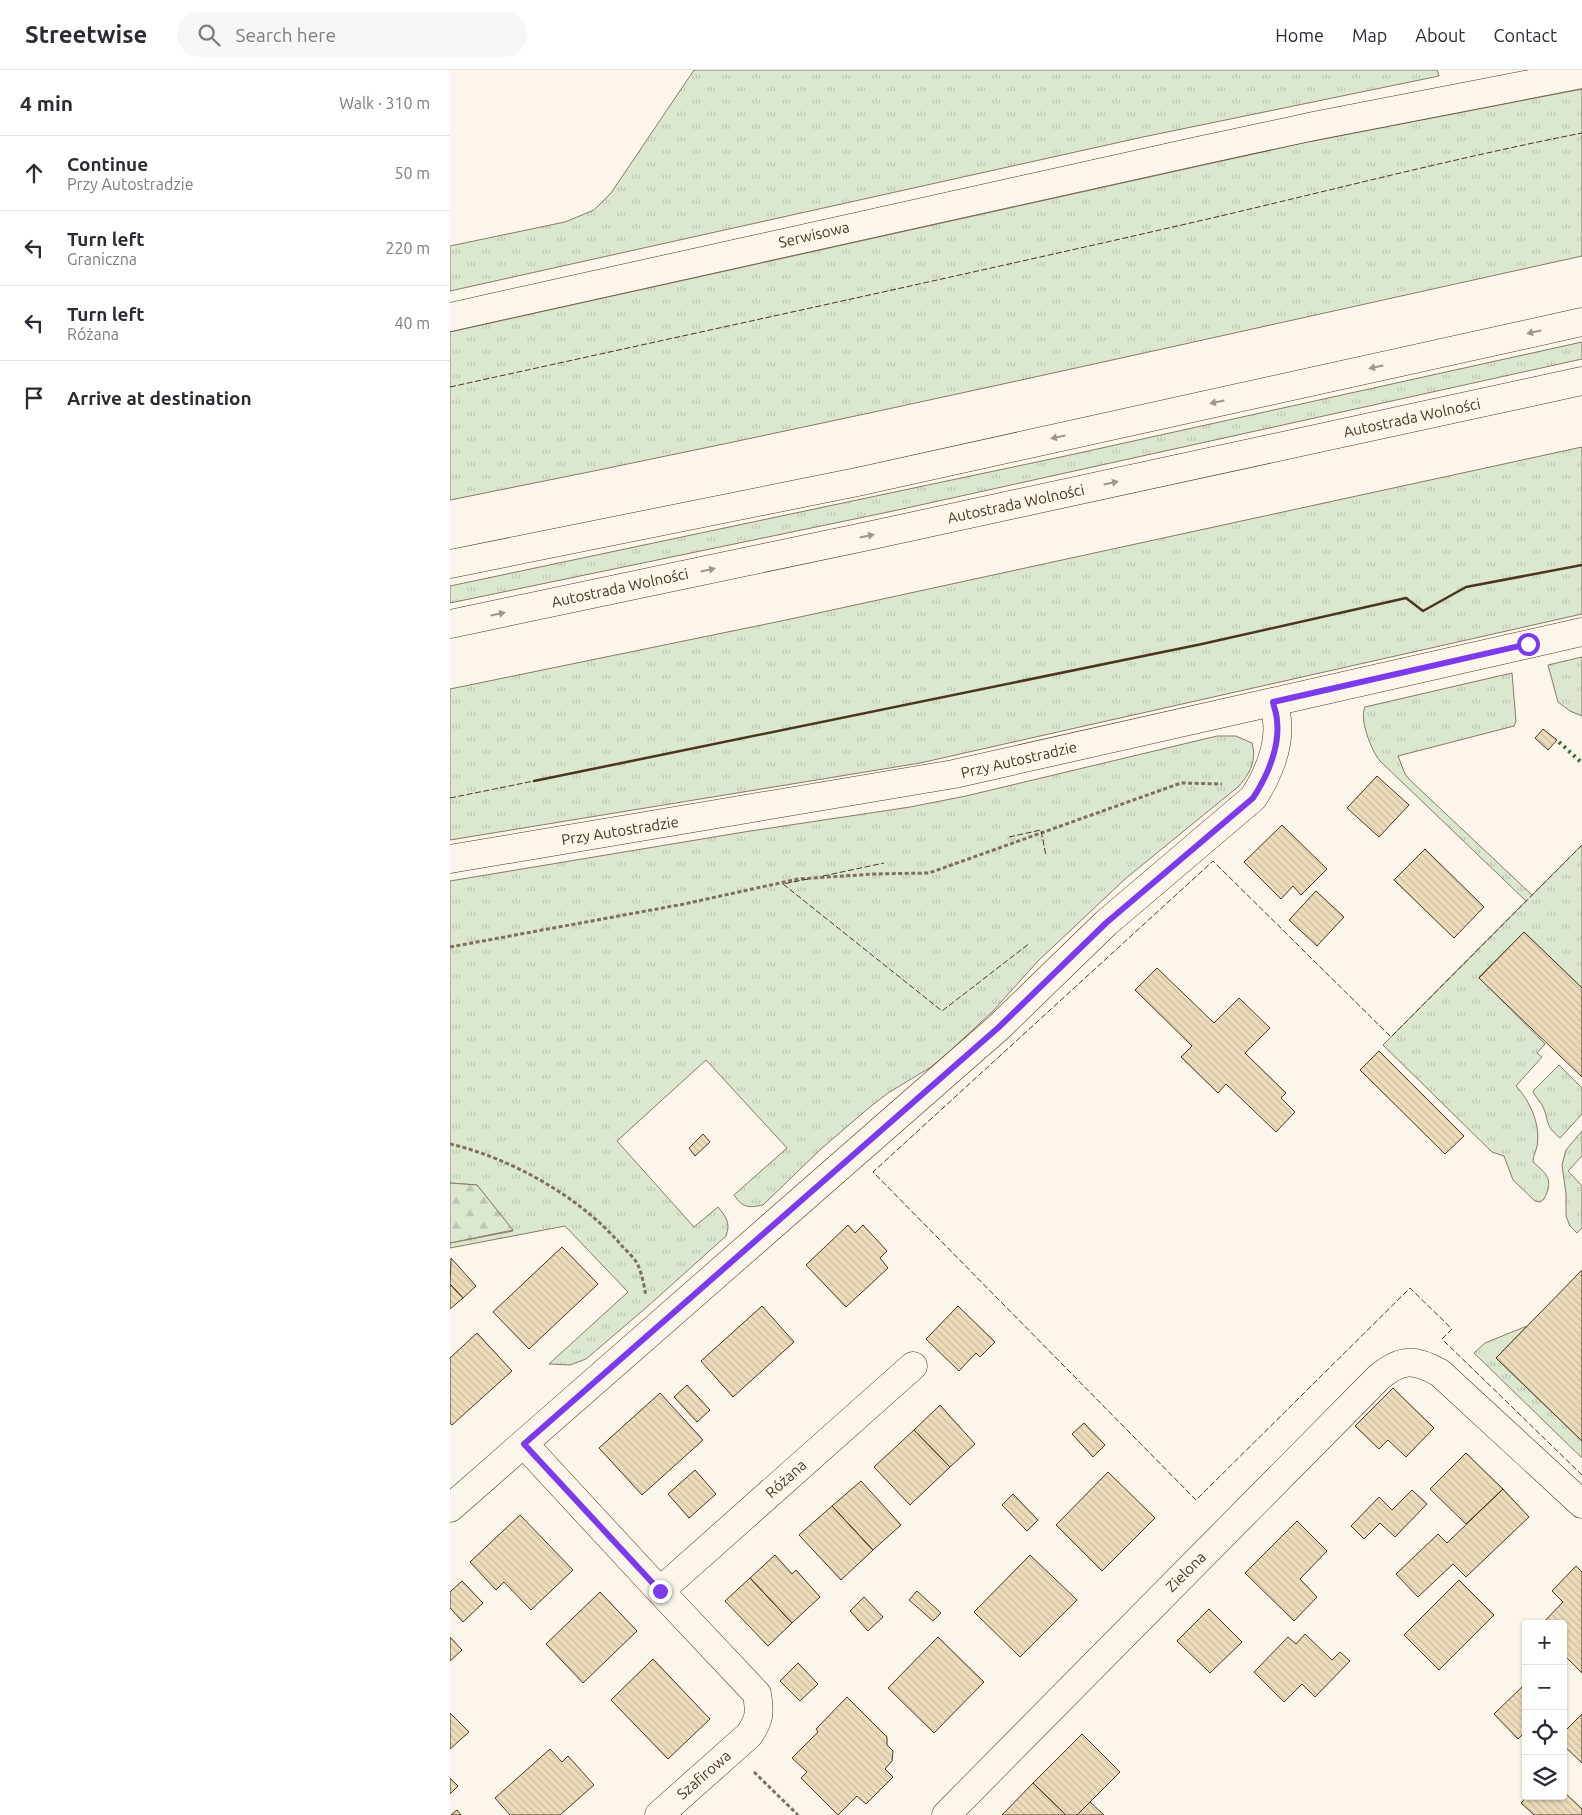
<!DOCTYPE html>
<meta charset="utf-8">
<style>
:root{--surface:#fff;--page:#f7f7f7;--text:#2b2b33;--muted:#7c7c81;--line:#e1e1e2}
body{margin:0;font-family:Ubuntu,sans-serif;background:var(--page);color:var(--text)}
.controls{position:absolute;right:15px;bottom:15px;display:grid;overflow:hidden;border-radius:5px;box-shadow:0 1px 4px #0004}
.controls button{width:45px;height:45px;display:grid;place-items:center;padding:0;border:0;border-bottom:1px solid var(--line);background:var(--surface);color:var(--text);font:25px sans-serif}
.stop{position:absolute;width:15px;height:15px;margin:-11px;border:4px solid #7c3aed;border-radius:50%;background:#fff}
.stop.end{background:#7c3aed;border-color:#fff;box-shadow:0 1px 5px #0008}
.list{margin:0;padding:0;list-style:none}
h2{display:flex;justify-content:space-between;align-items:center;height:65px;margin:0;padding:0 20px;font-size:21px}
h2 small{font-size:16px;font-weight:400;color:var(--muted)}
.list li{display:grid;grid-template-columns:32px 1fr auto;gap:15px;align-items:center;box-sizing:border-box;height:75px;padding:0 20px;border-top:1px solid var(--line)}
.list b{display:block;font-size:19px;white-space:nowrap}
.list p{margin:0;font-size:16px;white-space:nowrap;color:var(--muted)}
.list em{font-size:16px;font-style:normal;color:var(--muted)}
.icon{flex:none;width:28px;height:28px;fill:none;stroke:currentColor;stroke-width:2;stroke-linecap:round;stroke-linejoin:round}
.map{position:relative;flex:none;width:1132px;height:1745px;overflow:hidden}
header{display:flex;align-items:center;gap:30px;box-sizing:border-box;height:70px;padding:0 25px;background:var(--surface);border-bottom:1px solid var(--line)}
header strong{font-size:24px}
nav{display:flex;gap:28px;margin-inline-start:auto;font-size:18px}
.search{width:350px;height:45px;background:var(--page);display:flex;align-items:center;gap:12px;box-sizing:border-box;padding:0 18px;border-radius:28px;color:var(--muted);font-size:19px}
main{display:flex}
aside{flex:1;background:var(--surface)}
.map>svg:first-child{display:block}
.grass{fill:url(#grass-tufts);stroke:#887966}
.forest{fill:url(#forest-firs);stroke:#887966}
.building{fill:url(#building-back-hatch);stroke:#4a3520}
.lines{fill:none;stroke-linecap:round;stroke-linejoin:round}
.minor-casing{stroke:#4a3520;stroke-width:29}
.tertiary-casing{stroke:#4a3520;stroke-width:29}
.motorway-casing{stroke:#4a3520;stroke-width:29}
.path{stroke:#7f6f5c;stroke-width:3;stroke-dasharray:4 2.5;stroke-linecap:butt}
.minor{stroke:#fbf6e9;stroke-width:28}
.tertiary{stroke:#fbf6e9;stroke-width:28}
.motorway{stroke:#fbf6e9;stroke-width:28}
.hedge{stroke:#436837;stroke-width:4;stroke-dasharray:2.5 4;stroke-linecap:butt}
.fence{stroke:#4a3520;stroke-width:1;stroke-dasharray:6 2.5;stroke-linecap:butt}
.wall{stroke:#4a3520;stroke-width:2.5}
.oneway{fill:#a29684}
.route{stroke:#7c3aed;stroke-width:6}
.labels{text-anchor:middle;stroke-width:4;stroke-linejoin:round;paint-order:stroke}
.street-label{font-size:15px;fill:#4a3520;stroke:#fbf6e9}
</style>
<header>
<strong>Streetwise</strong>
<div class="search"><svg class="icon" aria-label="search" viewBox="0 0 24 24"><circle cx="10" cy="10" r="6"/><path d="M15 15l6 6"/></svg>Search here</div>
<nav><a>Home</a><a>Map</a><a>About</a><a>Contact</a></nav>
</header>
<main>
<aside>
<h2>4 min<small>Walk · 310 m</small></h2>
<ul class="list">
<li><svg class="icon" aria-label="ahead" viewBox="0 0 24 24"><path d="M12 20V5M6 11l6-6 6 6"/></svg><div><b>Continue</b><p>Przy Autostradzie</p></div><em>50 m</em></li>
<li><svg class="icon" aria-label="left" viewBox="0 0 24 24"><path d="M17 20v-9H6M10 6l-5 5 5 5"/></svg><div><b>Turn left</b><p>Graniczna</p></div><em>220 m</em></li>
<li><svg class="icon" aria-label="left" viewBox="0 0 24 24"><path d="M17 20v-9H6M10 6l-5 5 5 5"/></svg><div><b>Turn left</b><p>Różana</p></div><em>40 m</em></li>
<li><svg class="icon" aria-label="arrive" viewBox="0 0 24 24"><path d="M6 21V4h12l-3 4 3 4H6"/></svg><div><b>Arrive at destination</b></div></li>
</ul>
</aside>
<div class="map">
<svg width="1132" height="1745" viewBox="0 0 1132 1745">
<defs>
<pattern id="grass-tufts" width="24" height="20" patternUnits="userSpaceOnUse" patternTransform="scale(1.25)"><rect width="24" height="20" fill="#dce7d0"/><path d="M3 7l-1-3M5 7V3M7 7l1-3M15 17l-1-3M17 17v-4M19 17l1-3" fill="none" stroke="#bec7b2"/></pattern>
<pattern id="forest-firs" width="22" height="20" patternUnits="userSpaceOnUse" patternTransform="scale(1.25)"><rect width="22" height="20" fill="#dce7d0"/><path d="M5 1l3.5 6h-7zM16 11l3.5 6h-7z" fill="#bec7b2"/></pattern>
<pattern id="building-back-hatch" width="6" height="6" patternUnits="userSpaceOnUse" patternTransform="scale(1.25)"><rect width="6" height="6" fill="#ecdcbc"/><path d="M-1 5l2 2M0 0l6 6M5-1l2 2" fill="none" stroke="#ccbda1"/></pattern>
</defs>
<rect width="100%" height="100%" fill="#fbf6e9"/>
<path class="grass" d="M244,0H987L989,6L693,67L0,221V176L115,152L144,140L161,123Z
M1132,19V186C755,269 379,355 0,430V262L853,73Z
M1132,272V289L443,441L0,533V516L620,385Z
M1132,377V544L470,693L0,770V619L336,550Z
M1132,587V646L1120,641L1108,632L1098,595Z
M1062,603L1066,651L1064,656L948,686L955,704L960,710L1082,825L1132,775V918L1074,862L1029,907L1095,974L1087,983L1092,987L1066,1016C1080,1031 1091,1055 1087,1076C1086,1082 1083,1085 1083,1092C1097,1104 1104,1110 1094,1129L1090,1132L1085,1131L1063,1110L1054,1086L1042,1082L933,975L1076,831L930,691C921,680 909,649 915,637Z
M767,666H786L802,673C807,690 800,703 789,716L675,809L588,891L543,941L500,981L481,997L438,1023L420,1037L372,1078L313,1135C298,1138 293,1138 284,1125L337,1078L256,990L167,1071L244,1157L268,1137C276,1147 281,1153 276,1166L198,1236L136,1289L120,1295L99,1294L178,1222L115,1156L0,1178V1173L63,1161L27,1115L0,1113V811L294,762L460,737L516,726Z
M1109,995L1132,1018V1044L1110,1068C1093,1054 1100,1050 1092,1035C1089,1030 1085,1027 1083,1021Z
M1132,1061V1086L1118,1101L1132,1116V1158L1127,1163L1120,1156L1116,1146V1124L1112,1095L1116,1080Z
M1077,1256L1046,1288L1132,1371V1388L1024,1283L1035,1273Z"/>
<path class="forest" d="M0,1113L27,1115L63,1160L0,1173Z"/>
<path class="building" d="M1093,659L1107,670L1098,680L1085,668Z
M927,706L959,735L929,767L897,738Z
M832,755L877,799L851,825L843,816L831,829L794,792Z
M975,779L1034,837L1004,868L944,810Z
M866,821L894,847L867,876L839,850Z
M1074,862L1132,918V1007L1029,908Z
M707,898L764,953L789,928L820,958L795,983L836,1023L831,1028L845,1042L826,1062L776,1014L768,1023L731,987L742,976L685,920Z
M929,981L1014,1066L995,1084L910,1000Z
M253,1064L260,1072L245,1086L239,1078Z
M398,1155L405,1163L413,1155L437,1181L430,1188L438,1198L396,1237L356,1195Z
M112,1177L148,1214L79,1279L43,1242Z
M1,1188L26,1216L13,1228L0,1214Z
M1132,1200V1371L1046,1288Z
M0,1214L13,1228L0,1239Z
M312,1236L344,1272L283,1327L251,1291Z
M508,1236L545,1272L530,1287L526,1283L509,1301L476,1269Z
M27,1263L62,1301L2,1355L0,1353V1288Z
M237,1315L260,1340L247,1352L224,1327Z
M943,1318L984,1358L956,1387L938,1370L929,1379L905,1356Z
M210,1323L253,1370L192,1425L149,1378Z
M490,1335L525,1374L500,1397L464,1360Z
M634,1353L655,1375L643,1387L622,1364Z
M464,1360L500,1397L460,1435L424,1397Z
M1016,1383L1053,1419L1016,1454L980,1419Z
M245,1400L266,1424L239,1448L218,1424Z
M658,1402L705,1448L652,1501L606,1455Z
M411,1411L451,1455L423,1480L382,1436Z
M1053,1419L1079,1447L1016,1507L1003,1494L968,1527L946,1504L988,1464L997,1473Z
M962,1420L977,1434L945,1467L930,1453L914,1469L901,1456L929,1427L942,1440Z
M563,1424L588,1450L577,1461L552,1435Z
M382,1436L423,1480L391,1510L349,1465Z
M70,1445L123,1500L81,1540L54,1512L46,1520L20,1492Z
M847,1451L877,1481L850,1509L867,1527L844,1551L795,1503Z
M325,1485L342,1504L346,1500L370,1527L342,1553L300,1508Z
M580,1485L627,1530L570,1587L524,1542Z
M1126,1496L1132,1502V1603L1113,1584V1554H1092L1113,1532L1102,1521Z
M300,1508L342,1553L318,1576L275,1531Z
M1009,1510L1044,1545L989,1600L954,1565Z
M12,1511L33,1533L13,1552L0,1538V1522Z
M467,1521L491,1543L483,1551L459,1530Z
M150,1522L187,1561L133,1613L96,1574Z
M414,1527L433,1547L418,1561L400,1541Z
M759,1539L792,1572L760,1603L727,1571Z
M855,1564L882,1590L890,1582L900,1591L865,1627L852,1614L834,1632L804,1602L838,1567L846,1574Z
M0,1567L12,1580L0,1591Z
M488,1567L534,1612L484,1663L438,1618Z
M203,1589L260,1649L218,1689L161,1630Z
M348,1593L368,1614L350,1631L330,1611Z
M1076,1613V1661L1068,1669L1044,1644Z
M397,1627L437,1667V1675L443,1681L442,1691L435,1699L443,1707L416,1734L407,1726L388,1745L351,1708L357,1702L342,1688L368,1662L366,1659Z
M0,1643L19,1662L0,1679Z
M1132,1644V1693L1113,1675V1663Z
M632,1664L670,1702L627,1745H616L583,1713Z
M100,1679L112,1692L118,1686L144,1715L110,1745H60L45,1728Z
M0,1708L8,1716L0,1724Z
M583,1713L616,1745H552Z
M1113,1721L1132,1739V1745H1084L1071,1733L1078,1726H1113Z
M640,1732L654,1745H627Z
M7,1740L11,1745H1Z"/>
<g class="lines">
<defs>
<path id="minor" d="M0,247L748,81L864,56L1132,4
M74,1374L210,1521L307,1624C310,1643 310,1649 299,1665L209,1745
M0,1438L549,957L656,853L803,728C817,707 830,677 827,651C827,644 824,638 823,632
M210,1521L463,1296
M496,1745L929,1307C952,1288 965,1289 990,1303L1132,1434"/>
<path id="tertiary" d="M0,789L504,704L1132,562"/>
<path id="motorway" d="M0,494L407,412L1132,252
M0,554L418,466L1132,311"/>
</defs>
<use href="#minor" class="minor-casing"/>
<use href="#tertiary" class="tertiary-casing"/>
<use href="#motorway" class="motorway-casing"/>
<path class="path" d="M0,877L234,834L348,809L424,804L479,803L731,713L772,714
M0,1074C61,1088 132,1128 172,1176C177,1181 183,1187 187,1193C192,1203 194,1216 196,1226
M304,1702L348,1745"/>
<use href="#minor" class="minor"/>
<use href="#tertiary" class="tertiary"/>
<use href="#motorway" class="motorway"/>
<path class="hedge" d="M1109,672L1132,693"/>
<path class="fence" d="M0,317C241,264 482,212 723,157C859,126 995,90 1132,63
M0,728L84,711
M559,767L591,760L596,786
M1132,775L941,967L763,791L423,1102L746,1430L960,1218L1002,1259L992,1269L1132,1405
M373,806L434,793
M358,809L333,814L492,941L580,873"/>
<path class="wall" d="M84,711L752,574L956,528L973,541L1016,517L1132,495"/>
</g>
<defs><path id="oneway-solid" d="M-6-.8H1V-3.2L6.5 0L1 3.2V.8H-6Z" transform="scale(1.25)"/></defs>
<g class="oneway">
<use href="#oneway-solid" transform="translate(1084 262) rotate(168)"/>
<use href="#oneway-solid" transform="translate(926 297) rotate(168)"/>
<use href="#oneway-solid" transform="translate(767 332) rotate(168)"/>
<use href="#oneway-solid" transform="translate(608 367) rotate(168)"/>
<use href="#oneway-solid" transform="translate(661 413) rotate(-12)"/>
<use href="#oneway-solid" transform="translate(417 466) rotate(-12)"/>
<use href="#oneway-solid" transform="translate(258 500) rotate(-12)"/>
<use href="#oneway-solid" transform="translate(48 544) rotate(-12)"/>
</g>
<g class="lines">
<path class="route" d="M210,1521L74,1374L549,957L656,853L803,728C817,707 830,677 827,651C827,644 824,638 823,632L1078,574"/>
</g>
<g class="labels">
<g class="street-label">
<text transform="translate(364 165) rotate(-13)" y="5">Serwisowa</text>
<text transform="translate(962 348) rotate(-12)" y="5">Autostrada Wolności</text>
<text transform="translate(566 434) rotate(-12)" y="5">Autostrada Wolności</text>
<text transform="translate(170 518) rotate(-12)" y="5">Autostrada Wolności</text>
<text transform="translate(569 690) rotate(-13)" y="5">Przy Autostradzie</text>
<text transform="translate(170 761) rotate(-9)" y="5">Przy Autostradzie</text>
<text transform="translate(336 1409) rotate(-42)" y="5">Różana</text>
<text transform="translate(736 1502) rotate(-45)" y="5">Zielona</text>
<text transform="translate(254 1705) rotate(-41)" y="5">Szafirowa</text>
</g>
</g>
</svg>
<div class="controls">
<button>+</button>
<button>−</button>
<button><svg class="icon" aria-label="locate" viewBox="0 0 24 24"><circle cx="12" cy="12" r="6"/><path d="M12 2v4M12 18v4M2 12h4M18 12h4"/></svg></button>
<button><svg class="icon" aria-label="layers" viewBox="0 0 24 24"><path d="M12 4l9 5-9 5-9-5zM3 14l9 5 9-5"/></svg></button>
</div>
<div class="stop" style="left:1078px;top:574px"></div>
<div class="stop end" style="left:210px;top:1521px"></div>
</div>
</main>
